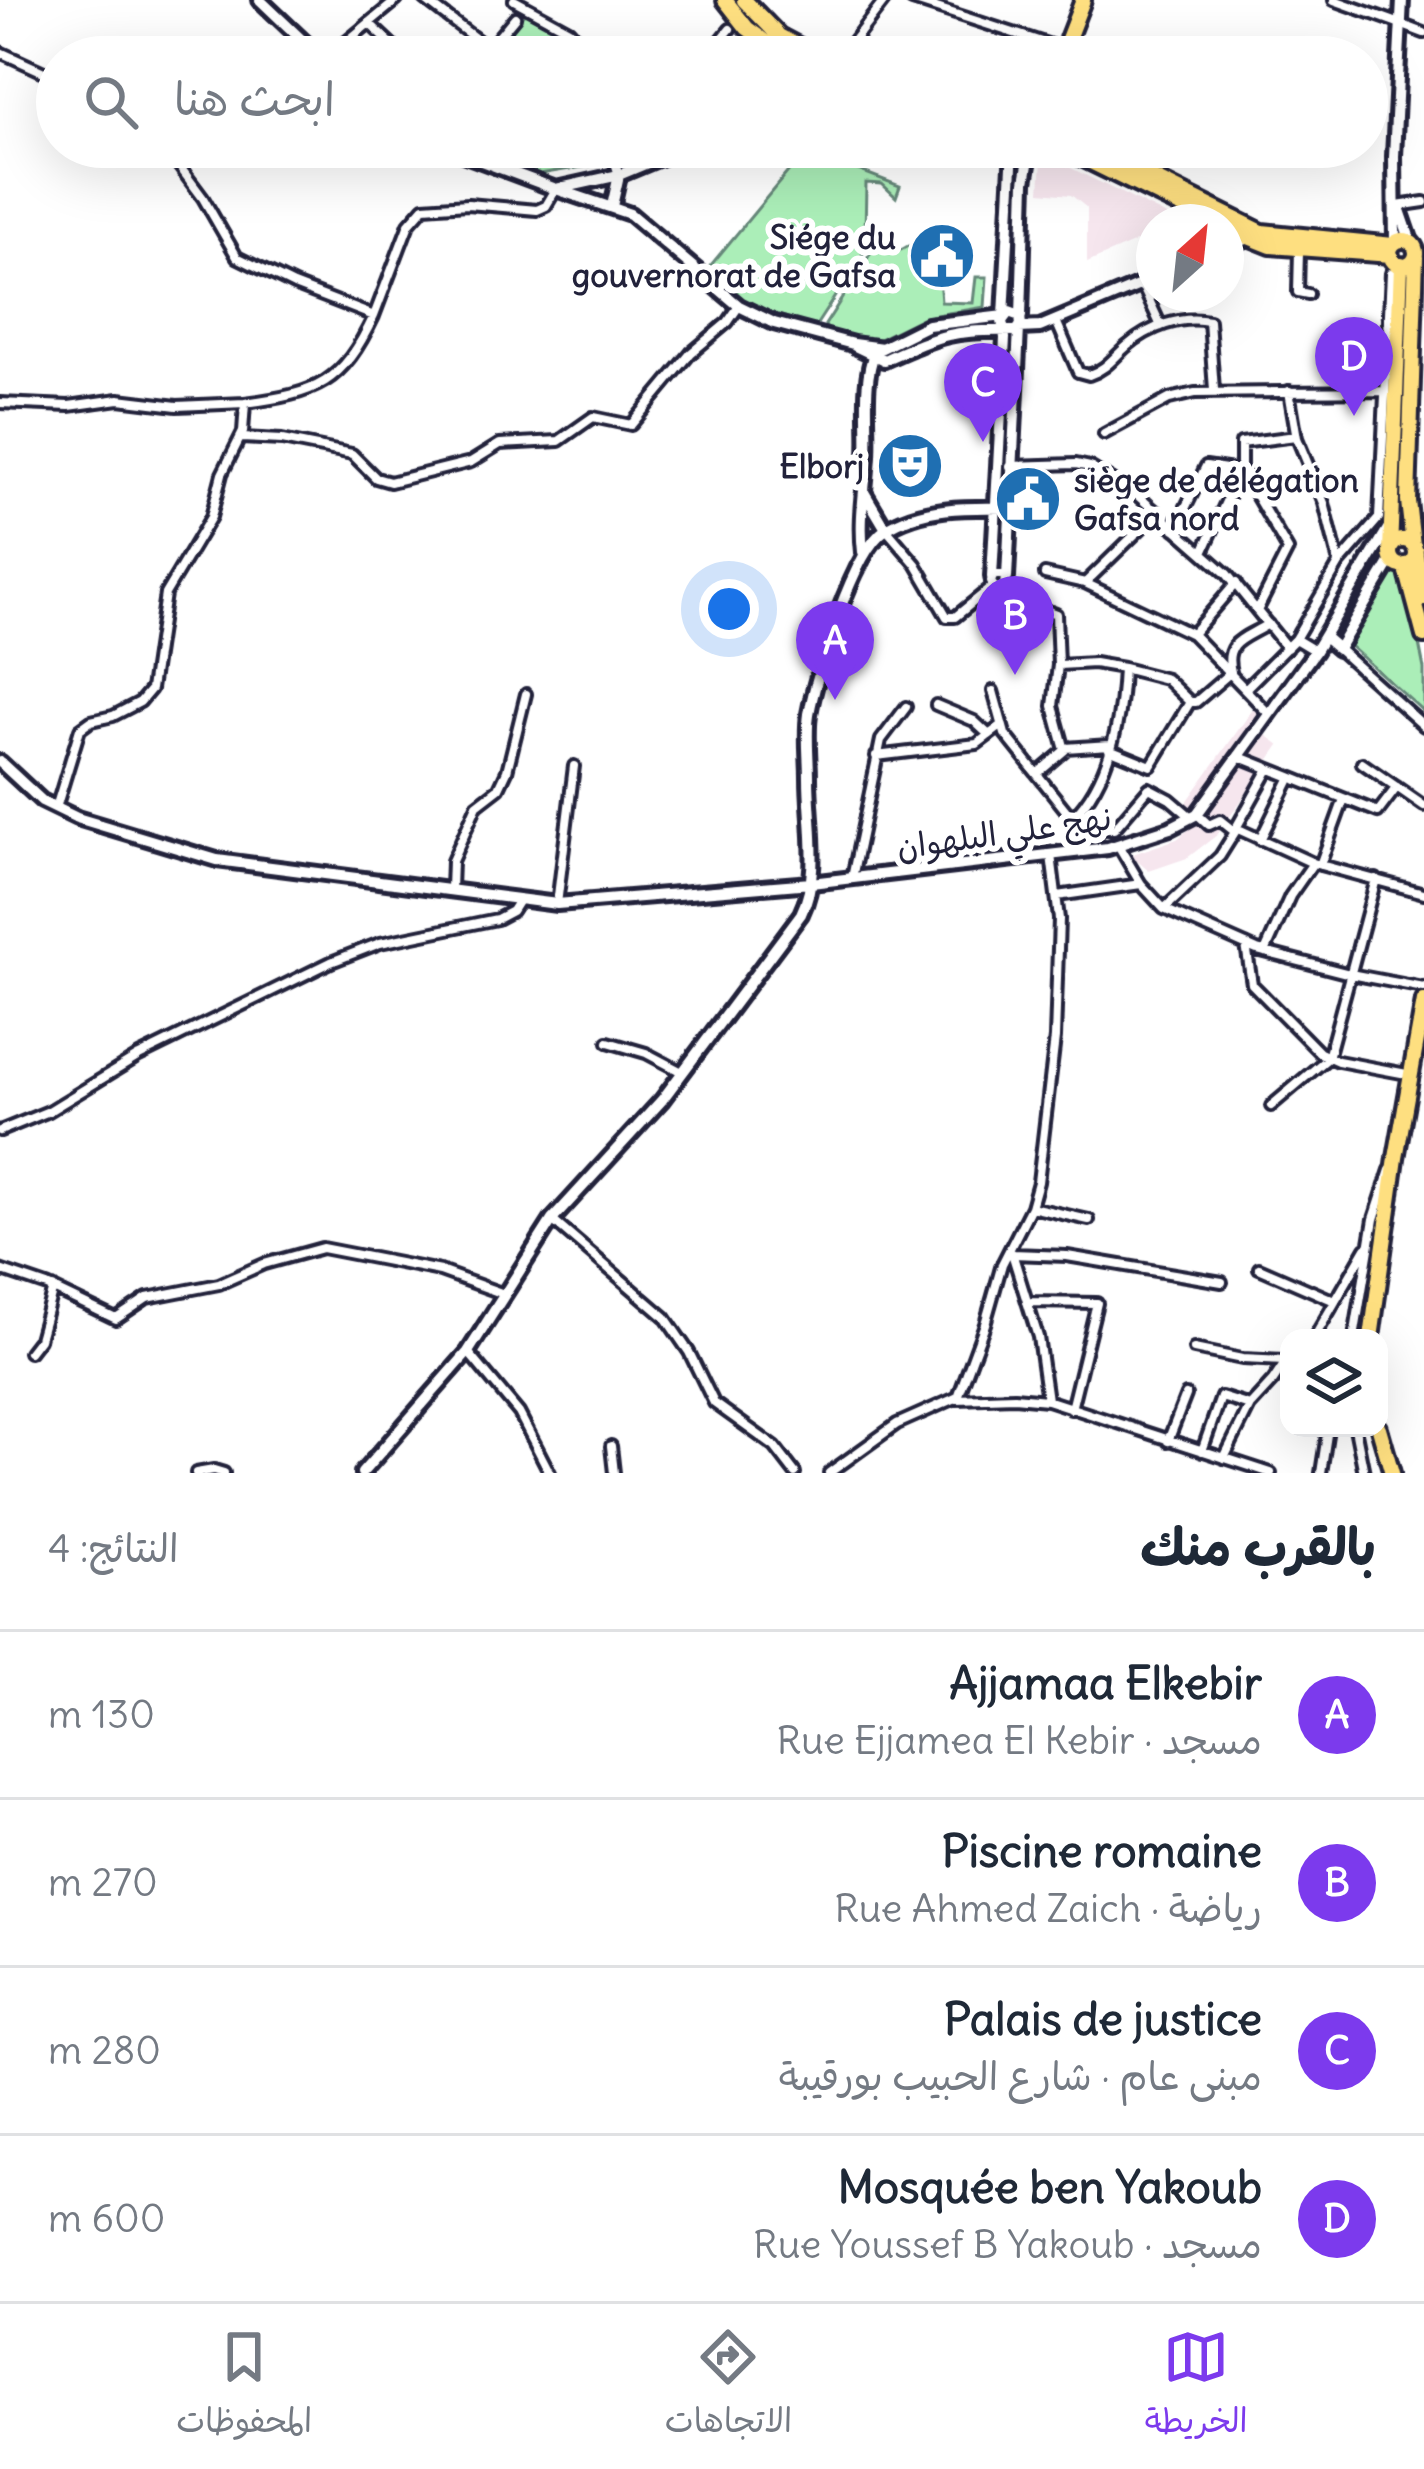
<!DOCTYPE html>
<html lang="ar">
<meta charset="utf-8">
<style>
:root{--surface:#fff;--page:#f6f6f7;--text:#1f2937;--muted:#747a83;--line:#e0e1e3;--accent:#7c3aed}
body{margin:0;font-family:Delius,"Playpen Sans Arabic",sans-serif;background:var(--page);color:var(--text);direction:rtl}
.controls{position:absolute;right:36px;bottom:36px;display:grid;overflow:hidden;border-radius:24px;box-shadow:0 12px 48px #0002}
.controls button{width:108px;height:108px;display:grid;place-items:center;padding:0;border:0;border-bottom:3px solid var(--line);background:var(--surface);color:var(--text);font:60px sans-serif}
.compass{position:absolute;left:1136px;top:204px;width:108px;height:108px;border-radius:50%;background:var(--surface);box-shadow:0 12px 48px #0002;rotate:27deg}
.you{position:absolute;left:729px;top:609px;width:42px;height:42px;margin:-30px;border:9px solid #fff;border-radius:50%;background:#1a73e8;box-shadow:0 0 0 18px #1a73e833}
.badge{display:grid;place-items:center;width:78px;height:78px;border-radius:50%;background:var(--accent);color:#fff;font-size:39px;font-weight:700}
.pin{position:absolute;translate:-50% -99px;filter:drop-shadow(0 3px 6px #0008)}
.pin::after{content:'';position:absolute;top:63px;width:42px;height:36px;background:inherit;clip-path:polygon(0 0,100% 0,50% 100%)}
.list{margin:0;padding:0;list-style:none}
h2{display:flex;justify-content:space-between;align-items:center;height:156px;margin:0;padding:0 48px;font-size:51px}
h2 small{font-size:39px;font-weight:400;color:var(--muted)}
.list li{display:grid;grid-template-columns:78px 1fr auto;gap:36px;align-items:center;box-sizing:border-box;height:168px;padding:0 48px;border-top:3px solid var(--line)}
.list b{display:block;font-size:45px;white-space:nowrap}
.list p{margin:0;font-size:39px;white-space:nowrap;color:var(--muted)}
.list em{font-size:39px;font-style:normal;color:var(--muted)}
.icon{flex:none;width:66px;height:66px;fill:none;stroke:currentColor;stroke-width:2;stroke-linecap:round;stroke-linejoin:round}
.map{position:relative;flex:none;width:1424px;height:1473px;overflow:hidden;direction:ltr}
.search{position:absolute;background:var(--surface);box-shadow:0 12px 48px #0002;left:36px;right:36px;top:36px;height:132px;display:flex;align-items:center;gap:30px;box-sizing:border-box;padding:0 42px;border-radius:66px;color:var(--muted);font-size:45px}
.sheet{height:828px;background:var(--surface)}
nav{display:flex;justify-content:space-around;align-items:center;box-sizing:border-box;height:168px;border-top:3px solid var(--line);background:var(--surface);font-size:33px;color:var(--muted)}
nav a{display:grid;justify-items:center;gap:6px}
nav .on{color:var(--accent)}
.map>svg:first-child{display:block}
.built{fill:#f6e6ee}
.green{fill:#abeeb8;stroke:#66887a;stroke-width:3}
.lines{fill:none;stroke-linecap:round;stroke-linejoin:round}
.minor-casing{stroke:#22223b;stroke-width:16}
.tertiary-casing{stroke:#22223b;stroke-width:20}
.primary-casing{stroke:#22223b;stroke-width:22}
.minor{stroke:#fff;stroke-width:8}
.tertiary{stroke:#fff;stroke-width:10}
.primary{stroke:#fedf80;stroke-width:14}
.labels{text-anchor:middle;stroke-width:12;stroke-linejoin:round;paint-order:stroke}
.poi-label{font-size:33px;font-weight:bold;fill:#22223b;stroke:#fff;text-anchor:end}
.street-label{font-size:33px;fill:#22223b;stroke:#fff}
</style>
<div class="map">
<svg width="1424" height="1473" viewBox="0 0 1424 1473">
<rect width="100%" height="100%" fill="#fff"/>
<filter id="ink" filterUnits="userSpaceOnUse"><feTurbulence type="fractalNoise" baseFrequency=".00833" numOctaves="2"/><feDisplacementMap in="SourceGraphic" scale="24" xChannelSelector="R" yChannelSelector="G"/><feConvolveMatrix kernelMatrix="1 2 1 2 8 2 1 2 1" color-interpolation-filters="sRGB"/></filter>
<g filter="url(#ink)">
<path class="built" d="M1053,159L1179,222H1154V234L1087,263V208L1071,195L1040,192L1042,160Z
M1256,705L1266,714L1212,792L1188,816L1184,806Z
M1263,733L1280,745L1217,835L1187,858L1149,871L1130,855L1177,839L1197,823Z"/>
<path class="green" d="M525,12L565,33L586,57H489Z
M479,147H604L612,162L540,174Z
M806,150L900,186L896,197L882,184L866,183L865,234L869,244L815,327L748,305L706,271Z
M881,245L901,250L908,246L920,247L939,277L941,302L973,303L976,277H987L985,307L924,317L875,341L827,330L825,325L874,248Z
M1394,569L1405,573L1424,669V712L1350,646Z"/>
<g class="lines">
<defs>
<path id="minor" d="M425,0L489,49
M514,0L569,30L593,57
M912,0L1063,49
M1334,0L1398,23
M369,23L405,57
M1403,25L1424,33
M0,52L57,78
M328,57L397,0
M482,57L515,17
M718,57L721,40L730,29
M841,57L885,0
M165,147L203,198L237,257L294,285L374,316L409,224L424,207L468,204L537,210L546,206L556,189
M610,147L619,175
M790,147L796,155
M1397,206L1424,202
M1299,250L1298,292L1308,294
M1142,285L1161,326
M1056,321L1078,372L1089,375C1107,369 1113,358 1127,346C1149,327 1181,315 1209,321L1214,390
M1289,391L1297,438L1324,503L1339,563
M0,403L69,406L119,399L177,406L245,403
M1104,434L1169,399L1195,393L1384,391
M241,438L282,440L352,454L376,478L390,482L471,462L500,444L559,441L593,417L631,425L691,353L728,322L739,306
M1010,466L1076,464L1090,467L1138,496L1227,574L1287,648
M886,529L916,564L947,617H955L993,586
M1175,529L1206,466L1240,471
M1203,552L1240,471
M1045,574L1085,583L1192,634L1269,714
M1085,583L1157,513
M1004,587L1005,575H993L991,582L995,588L1004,587L1022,601L1056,614L1058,665L1053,706L1065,750L1038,773
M1258,609L1288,550L1241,470V443L1296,436
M1192,634L1236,583
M1338,649L1424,726
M1315,651L1295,639L1339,564L1379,518L1391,273
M1059,665L1094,663L1123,668
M1246,688L1295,639
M993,691L1005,734L1076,823L1085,850
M936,705L974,721L989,735
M1065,748L1110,745
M1109,749L1151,766L1190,702
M876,756L977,744L1001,726
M1238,756L1378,812L1397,787
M1362,763L1424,806
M56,808L80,729L91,721L113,716L140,702L151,689L165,594L211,517L222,474L243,432L245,403C318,393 342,384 374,316
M1197,814L1209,825L1220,820L1235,832L1236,828L1313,863L1424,893
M1072,818C1110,780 1121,720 1123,668L1166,679L1190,702H1196L1231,672C1223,641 1244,639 1268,624
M1236,828L1269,769
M1081,829H1114L1149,788L1170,799L1191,817
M1260,840L1290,779
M1118,845L1141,884L1164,909L1257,950L1350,974L1424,988
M1320,865L1344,799
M852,878L881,740L906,707
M451,889L452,861L477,805L499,788L507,771L526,694
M1057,896L1141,884
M557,904L574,766
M1164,909L1220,856L1235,832
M1246,945L1252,984L1320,1053L1338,1061L1412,1075
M1265,952L1290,896L1313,863
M608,1042L646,1053L682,1072
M1271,1106L1328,1058L1376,879
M0,1131L49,1111L139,1056L331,962L380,943L497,919L512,911L519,900
M1031,1207L1089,1220
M552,1220L665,1317L689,1352L714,1403L775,1447L795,1473
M1012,1253L1038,1337L1047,1400
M1012,1254L1067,1256L1222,1282
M1259,1268L1335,1301
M0,1270L47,1286L116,1319L147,1298L219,1284L264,1264L322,1248L440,1271L504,1294
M1027,1302L1097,1303L1071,1409
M1314,1338L1366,1248
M1354,1338L1374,1219L1390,1170
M1194,1349L1242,1359L1285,1361
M29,1352L39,1339L53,1288
M468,1352L519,1413L550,1473
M957,1399L1014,1397L1047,1400L1271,1473
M1355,1428L1364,1473
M1168,1441L1186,1395
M611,1446L614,1473
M1202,1451L1221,1397L1250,1406
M1224,1458L1250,1406L1273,1381L1289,1357
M196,1473L214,1470L224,1473
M829,1473L897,1424L958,1397L985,1324L1002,1264L1031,1207L1038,1182L1055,1038L1059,919L1051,855
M1321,1473L1328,1428"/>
<path id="tertiary" d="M260,0L320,57
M444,147L556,189L619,175L686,147
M556,189L630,214L739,306L774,323L853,344L882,348L928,325L1004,316L1013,147
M612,206L619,175
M1399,207L1411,242
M1395,243L1394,156L1402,0
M1226,247L1246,239
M1021,316L1025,182L1031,147
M855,346L884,360C942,334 954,329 1017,331L1021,326L1020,316L1009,312L1002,321L1005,338L992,577
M864,492L886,529
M863,552C859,519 865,489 867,456C869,422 862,383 875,351
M1007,578L1019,328L1040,327L1154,279
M1324,637L1338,649L1392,559
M0,762L42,801L77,818L217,860L557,904L811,883L1108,848L1170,828L1197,814L1315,651L1389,527
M362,1473L468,1352L552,1220L662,1100L801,914C821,874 809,822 809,778C809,758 806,735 809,714C816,675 853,551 885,530C921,506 969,507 1010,508"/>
<path id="primary" d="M725,0L747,28L786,57
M744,0L779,36L819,57
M1061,57L1083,0
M1060,147L1213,222
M1091,147L1262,232L1393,245
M1226,228L1271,246L1391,255
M1390 253a13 13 0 1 1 26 0a13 13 0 1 1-26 0Z
M1390 553a13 13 0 1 1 26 0a13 13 0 1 1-26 0Z
M1413,545L1408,501L1416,257
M1390,551L1401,265
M1416,556L1424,598
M1405,565L1424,636
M1371,1338L1396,1158L1424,1001
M1379,1428L1392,1473"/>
</defs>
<use href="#minor" class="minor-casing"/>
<use href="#tertiary" class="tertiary-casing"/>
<use href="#primary" class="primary-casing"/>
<use href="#minor" class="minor"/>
<use href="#tertiary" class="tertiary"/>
<use href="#primary" class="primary"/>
</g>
</g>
<defs>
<symbol id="civic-disc" viewBox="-11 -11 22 22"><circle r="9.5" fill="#1f6fb2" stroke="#fff"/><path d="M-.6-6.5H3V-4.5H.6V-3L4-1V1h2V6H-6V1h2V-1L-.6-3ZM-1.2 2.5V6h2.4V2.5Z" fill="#fff"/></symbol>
<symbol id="theatre-disc" viewBox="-11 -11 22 22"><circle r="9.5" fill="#1f6fb2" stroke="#fff"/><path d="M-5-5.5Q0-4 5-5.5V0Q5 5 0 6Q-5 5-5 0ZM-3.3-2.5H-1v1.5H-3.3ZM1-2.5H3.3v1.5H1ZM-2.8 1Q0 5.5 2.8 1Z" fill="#fff"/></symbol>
</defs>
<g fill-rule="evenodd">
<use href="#civic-disc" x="904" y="218" width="76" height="76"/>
<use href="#theatre-disc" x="872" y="428" width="76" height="76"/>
<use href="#civic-disc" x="990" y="461" width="76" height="76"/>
</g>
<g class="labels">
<g class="poi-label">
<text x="896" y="249">Siége du<tspan x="896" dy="38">gouvernorat de Gafsa</tspan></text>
<text x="864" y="478">Elborj</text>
<text x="1074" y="492" text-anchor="start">siège de délégation<tspan x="1074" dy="38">Gafsa nord</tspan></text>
</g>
<g class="street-label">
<text transform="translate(1004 832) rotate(-8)" y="12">نهج علي البلهوان</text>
</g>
</g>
</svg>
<div class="controls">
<button><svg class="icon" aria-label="layers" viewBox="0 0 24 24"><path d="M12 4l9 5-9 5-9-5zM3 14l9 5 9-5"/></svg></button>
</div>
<svg class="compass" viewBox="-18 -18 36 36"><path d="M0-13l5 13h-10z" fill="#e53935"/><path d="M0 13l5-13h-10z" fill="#747a83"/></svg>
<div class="you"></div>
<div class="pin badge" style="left:835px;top:700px">A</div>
<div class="pin badge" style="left:1015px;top:675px">B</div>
<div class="pin badge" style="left:983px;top:442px">C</div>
<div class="pin badge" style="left:1354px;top:416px">D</div>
<div class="search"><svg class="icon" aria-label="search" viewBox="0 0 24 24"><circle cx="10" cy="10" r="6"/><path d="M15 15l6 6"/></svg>ابحث هنا</div>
</div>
<section class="sheet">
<h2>بالقرب منك<small>النتائج: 4</small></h2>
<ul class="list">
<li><span class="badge">A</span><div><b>Ajjamaa Elkebir</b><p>مسجد · Rue Ejjamea El Kebir</p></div><em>130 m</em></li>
<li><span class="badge">B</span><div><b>Piscine romaine</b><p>رياضة · Rue Ahmed Zaich</p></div><em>270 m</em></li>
<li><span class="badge">C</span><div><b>Palais de justice</b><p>مبنى عام · شارع الحبيب بورقيبة</p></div><em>280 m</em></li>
<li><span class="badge">D</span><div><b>Mosquée ben Yakoub</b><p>مسجد · Rue Youssef B Yakoub</p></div><em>600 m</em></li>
</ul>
</section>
<nav>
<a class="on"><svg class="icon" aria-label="map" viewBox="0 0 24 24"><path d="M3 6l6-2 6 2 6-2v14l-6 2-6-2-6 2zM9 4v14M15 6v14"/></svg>الخريطة</a>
<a><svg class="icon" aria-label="directions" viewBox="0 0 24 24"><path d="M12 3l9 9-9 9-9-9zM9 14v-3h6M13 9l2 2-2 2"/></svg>الاتجاهات</a>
<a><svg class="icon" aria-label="saved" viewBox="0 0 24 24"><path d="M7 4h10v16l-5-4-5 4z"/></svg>المحفوظات</a>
</nav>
